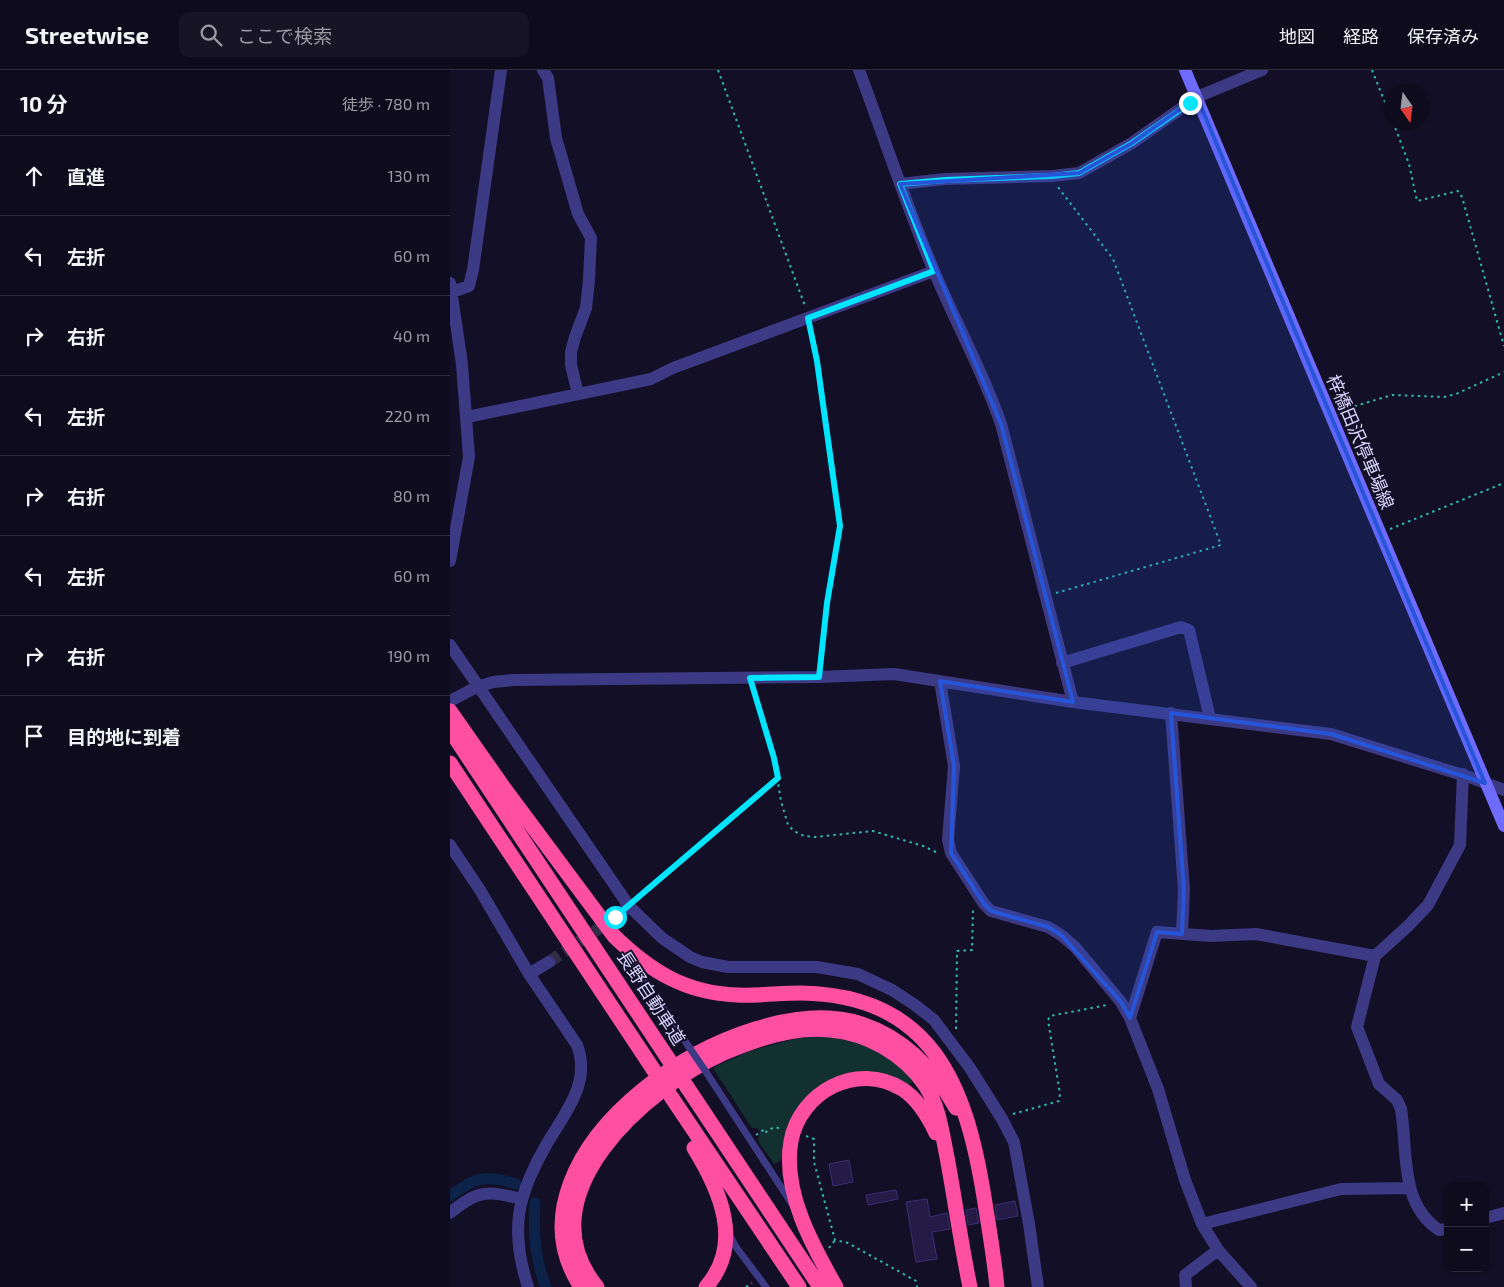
<!DOCTYPE html>
<html lang="ja">
<meta charset="utf-8">
<style>
:root{--surface:#0e0b1c;--page:#171425;--text:#f1f3f6;--muted:#9b9ba3;--line:#2e2b3b}
body{margin:0;font-family:"Exo 2","Noto Sans JP",sans-serif;background:var(--page);color:var(--text)}
.controls{position:absolute;right:15px;bottom:15px;display:grid;overflow:hidden;border-radius:10px;box-shadow:0 1px 4px #0004}
.controls button{width:45px;height:45px;display:grid;place-items:center;padding:0;border:0;border-bottom:1px solid var(--line);background:var(--surface);color:var(--text);font:25px sans-serif}
.compass{position:absolute;left:934px;top:15px;width:45px;height:45px;border-radius:50%;background:var(--surface);box-shadow:0 1px 4px #0004;rotate:166deg}
.stop{position:absolute;width:15px;height:15px;margin:-11px;border:4px solid #00e5ff;border-radius:50%;background:#fff}
.stop.end{background:#00e5ff;border-color:#fff;box-shadow:0 1px 5px #0008}
.list{margin:0;padding:0;list-style:none}
h2{display:flex;justify-content:space-between;align-items:center;height:65px;margin:0;padding:0 20px;font-size:21px}
h2 small{font-size:16px;font-weight:400;color:var(--muted)}
.list li{display:grid;grid-template-columns:32px 1fr auto;gap:15px;align-items:center;box-sizing:border-box;height:80px;padding:0 20px;border-top:1px solid var(--line)}
.list b{display:block;font-size:19px;white-space:nowrap}
.list em{font-size:16px;font-style:normal;color:var(--muted)}
.icon{flex:none;width:28px;height:28px;fill:none;stroke:currentColor;stroke-width:2;stroke-linecap:round;stroke-linejoin:round}
.map{position:relative;flex:none;width:1054px;height:1217px;overflow:hidden}
header{display:flex;align-items:center;gap:30px;box-sizing:border-box;height:70px;padding:0 25px;background:var(--surface);border-bottom:1px solid var(--line)}
header strong{font-size:24px}
nav{display:flex;gap:28px;margin-inline-start:auto;font-size:18px}
.search{width:350px;height:45px;background:var(--page);display:flex;align-items:center;gap:12px;box-sizing:border-box;padding:0 18px;border-radius:10px;color:var(--muted);font-size:19px}
main{display:flex}
aside{flex:1;background:var(--surface)}
.map>svg:first-child{display:block}
.green{fill:#12302f}
.lines{fill:none;stroke-linecap:round;stroke-linejoin:round}
.canal{stroke:#0c2248;stroke-width:11}
.building{fill:#241b47;stroke:#3b2d73}
.minor-tunnel{stroke:#312d47;stroke-width:12;stroke-dasharray:12 6;stroke-linecap:butt}
.path{stroke:#2fb8b0;stroke-width:2;stroke-dasharray:2.5 4;stroke-linecap:butt}
.service{stroke:#3d3a85;stroke-width:7}
.minor{stroke:#3d3a85;stroke-width:12}
.tertiary{stroke:#3d3a85;stroke-width:12}
.secondary{stroke:#6f6bff;stroke-width:12}
.motorway{stroke:#ff4fa3;stroke-width:15}
.service-bridge{stroke:#3d3a85;stroke-width:7}
.motorway-bridge{stroke:#ff4fa3;stroke-width:15}
.route{stroke:#00e5ff;stroke-width:6}
.marked{fill:#2655da;fill-opacity:0.2;stroke:#2655da;stroke-width:4;stroke-linejoin:round}
.labels{text-anchor:middle;stroke-width:4;stroke-linejoin:round;paint-order:stroke}
.street-label{font-size:18px;fill:#d9d4ff;stroke:#130f26}
</style>
<header>
<strong>Streetwise</strong>
<div class="search"><svg class="icon" aria-label="search" viewBox="0 0 24 24"><circle cx="10" cy="10" r="6"/><path d="M15 15l6 6"/></svg>ここで検索</div>
<nav><a>地図</a><a>経路</a><a>保存済み</a></nav>
</header>
<main>
<aside>
<h2>10 分<small>徒歩 · 780 m</small></h2>
<ul class="list">
<li><svg class="icon" aria-label="ahead" viewBox="0 0 24 24"><path d="M12 20V5M6 11l6-6 6 6"/></svg><div><b>直進</b></div><em>130 m</em></li>
<li><svg class="icon" aria-label="left" viewBox="0 0 24 24"><path d="M17 20v-9H6M10 6l-5 5 5 5"/></svg><div><b>左折</b></div><em>60 m</em></li>
<li><svg class="icon" aria-label="right" viewBox="0 0 24 24"><path d="M7 20v-9h11M14 6l5 5-5 5"/></svg><div><b>右折</b></div><em>40 m</em></li>
<li><svg class="icon" aria-label="left" viewBox="0 0 24 24"><path d="M17 20v-9H6M10 6l-5 5 5 5"/></svg><div><b>左折</b></div><em>220 m</em></li>
<li><svg class="icon" aria-label="right" viewBox="0 0 24 24"><path d="M7 20v-9h11M14 6l5 5-5 5"/></svg><div><b>右折</b></div><em>80 m</em></li>
<li><svg class="icon" aria-label="left" viewBox="0 0 24 24"><path d="M17 20v-9H6M10 6l-5 5 5 5"/></svg><div><b>左折</b></div><em>60 m</em></li>
<li><svg class="icon" aria-label="right" viewBox="0 0 24 24"><path d="M7 20v-9h11M14 6l5 5-5 5"/></svg><div><b>右折</b></div><em>190 m</em></li>
<li><svg class="icon" aria-label="arrive" viewBox="0 0 24 24"><path d="M6 21V4h12l-3 4 3 4H6"/></svg><div><b>目的地に到着</b></div></li>
</ul>
</aside>
<div class="map">
<svg width="1054" height="1217" viewBox="0 0 1054 1217">
<rect width="100%" height="100%" fill="#130f26"/>
<path class="green" d="M369,965C392,967 422,974 441,988C449,994 457,1003 464,1010L458,1016L426,1002L405,1004L368,1018L354,1029L339,1054L332,1076L333,1086L330,1091L324,1094L308,1071L310,1061L307,1058H302L263,998L299,981L345,969Z"/>
<g class="lines">
<path class="canal" d="M0,1126C25,1107 35,1104 66,1114
M85,1133C83,1162 85,1190 96,1217"/>
</g>
<path class="building" d="M399,1090L403,1112L383,1116L379,1094Z
M446,1120L448,1129L418,1135L416,1125Z
M477,1129L480,1147L497,1143L500,1159L482,1162L487,1189L466,1192L456,1132Z
M565,1131L568,1146L547,1150L545,1135Z
M526,1138L529,1153L518,1155L516,1140Z"/>
<g class="lines">
<path class="minor-tunnel" d="M99,892L163,849"/>
<path class="path" d="M268,0L355,236
M922,0L942,50
M943,52L959,94L967,131L1008,121L1012,127L1054,276
M361,260L367,291L390,455L370,594
M892,340L942,325L994,327L1006,324L1054,302
M940,459L1054,413
M606,523L771,475L663,189L608,117
M304,620L324,688L331,731L338,755L344,761L354,766L365,767L423,761L473,776L488,783
M187,828L328,708
M506,959L507,881L522,880L523,838
M563,1044L609,1031L610,1024L598,950L600,946L657,935
M306,1065L315,1059L316,1062L324,1057L332,1059
M356,1066L364,1069V1092L385,1170L398,1173L466,1211L467,1217
M379,1178L385,1170
M296,1217L302,1213"/>
<path class="service" d="M181,886L185,896L239,977
M256,1002L342,1134
M279,1164L286,1177L316,1217"/>
<path class="minor" d="M93,0L98,8L106,68L128,144L141,168L139,210L136,238L125,267L121,282V295L128,324
M450,114L495,109L602,106L629,103L682,73L747,27L812,0
M0,213L12,294L19,387L0,491
M2,222L19,216L23,200L51,0
M17,347L201,309L223,298L484,201
M0,575L179,836L212,868L240,887L252,892L278,897H367L408,904L442,920L465,935L484,950L520,998L552,1049L564,1072L579,1154L588,1217
M612,593L731,557L739,560L760,648
M490,611L504,696L498,770L501,783L534,834L541,841L598,857L611,865L625,877L671,932L680,948L708,1019L735,1110L752,1154L768,1180L801,1217
M27,617L43,612L64,610L369,607L444,604L623,632L551,354C533,301 505,252 484,201C456,135 434,67 409,0
M721,643L734,820L732,864
M165,847L179,836
M79,904L99,892
M680,948L707,862L761,866L806,864L925,886
M0,1143C29,1119 37,1121 72,1129
M1035,1148L1054,1143
M752,1154L891,1119L959,1118
M998,1159L989,1160C949,1133 958,1082 951,1039L947,1030L929,1014L907,957L925,886L958,856L978,835L1010,775L1013,704
M736,1217L735,1205L768,1180"/>
<path class="tertiary" d="M0,631L27,617
M623,632L881,664L1019,707L1054,720
M0,775L30,820L79,904L127,975C142,1014 113,1045 95,1077C86,1093 77,1111 72,1130C64,1159 69,1189 78,1217"/>
<path class="secondary" d="M735,0L1054,756"/>
<path class="motorway" d="M0,641L54,718L164,866C200,901 235,923 287,925C308,926 330,923 351,923C482,925 516,1015 534,1127C539,1157 544,1187 547,1217
M0,660L217,987
M0,693L203,999
M237,1017L370,1217
M222,1028L349,1217
M244,1078C270,1120 294,1174 256,1217
M131,1217C42,1082 291,914 412,954C454,968 485,1001 506,1038
M147,1217C72,1126 196,1018 274,983C306,969 345,956 380,960C417,963 454,984 475,1015C489,1036 492,1063 497,1087C505,1130 511,1174 520,1217
M386,1217C362,1175 332,1121 341,1071C350,1022 407,991 452,1019C468,1029 478,1046 486,1063"/>
<path class="service-bridge" d="M239,977L256,1002"/>
<path class="motorway-bridge" d="M217,987L237,1017
M203,999L222,1028"/>
</g>
<g class="lines">
<path class="route" d="M165,847L328,708L324,688L300,608L369,607L377,533L390,456L367,291L358,248L484,201L450,114L495,110L602,106L629,103L682,73L740,33"/>
</g>
<path class="marked" d="M747,27L1035,713L881,664L721,643L734,820L732,864L707,862L680,948L671,932L611,865L598,857L541,841L534,834L501,783L504,696L490,611L623,632L551,354L450,114L629,103L682,73Z"/>
<g class="labels">
<g class="street-label">
<text transform="translate(910 372) rotate(67)" y="6">梓橋田沢停車場線</text>
<text transform="translate(201 928) rotate(57)" y="6">長野自動車道</text>
</g>
</g>
</svg>
<div class="controls">
<button>+</button>
<button>−</button>
</div>
<svg class="compass" viewBox="-18 -18 36 36"><path d="M0-13l5 13h-10z" fill="#e53935"/><path d="M0 13l5-13h-10z" fill="#9b9ba3"/></svg>
<div class="stop" style="left:165px;top:847px"></div>
<div class="stop end" style="left:740px;top:33px"></div>
</div>
</main>
